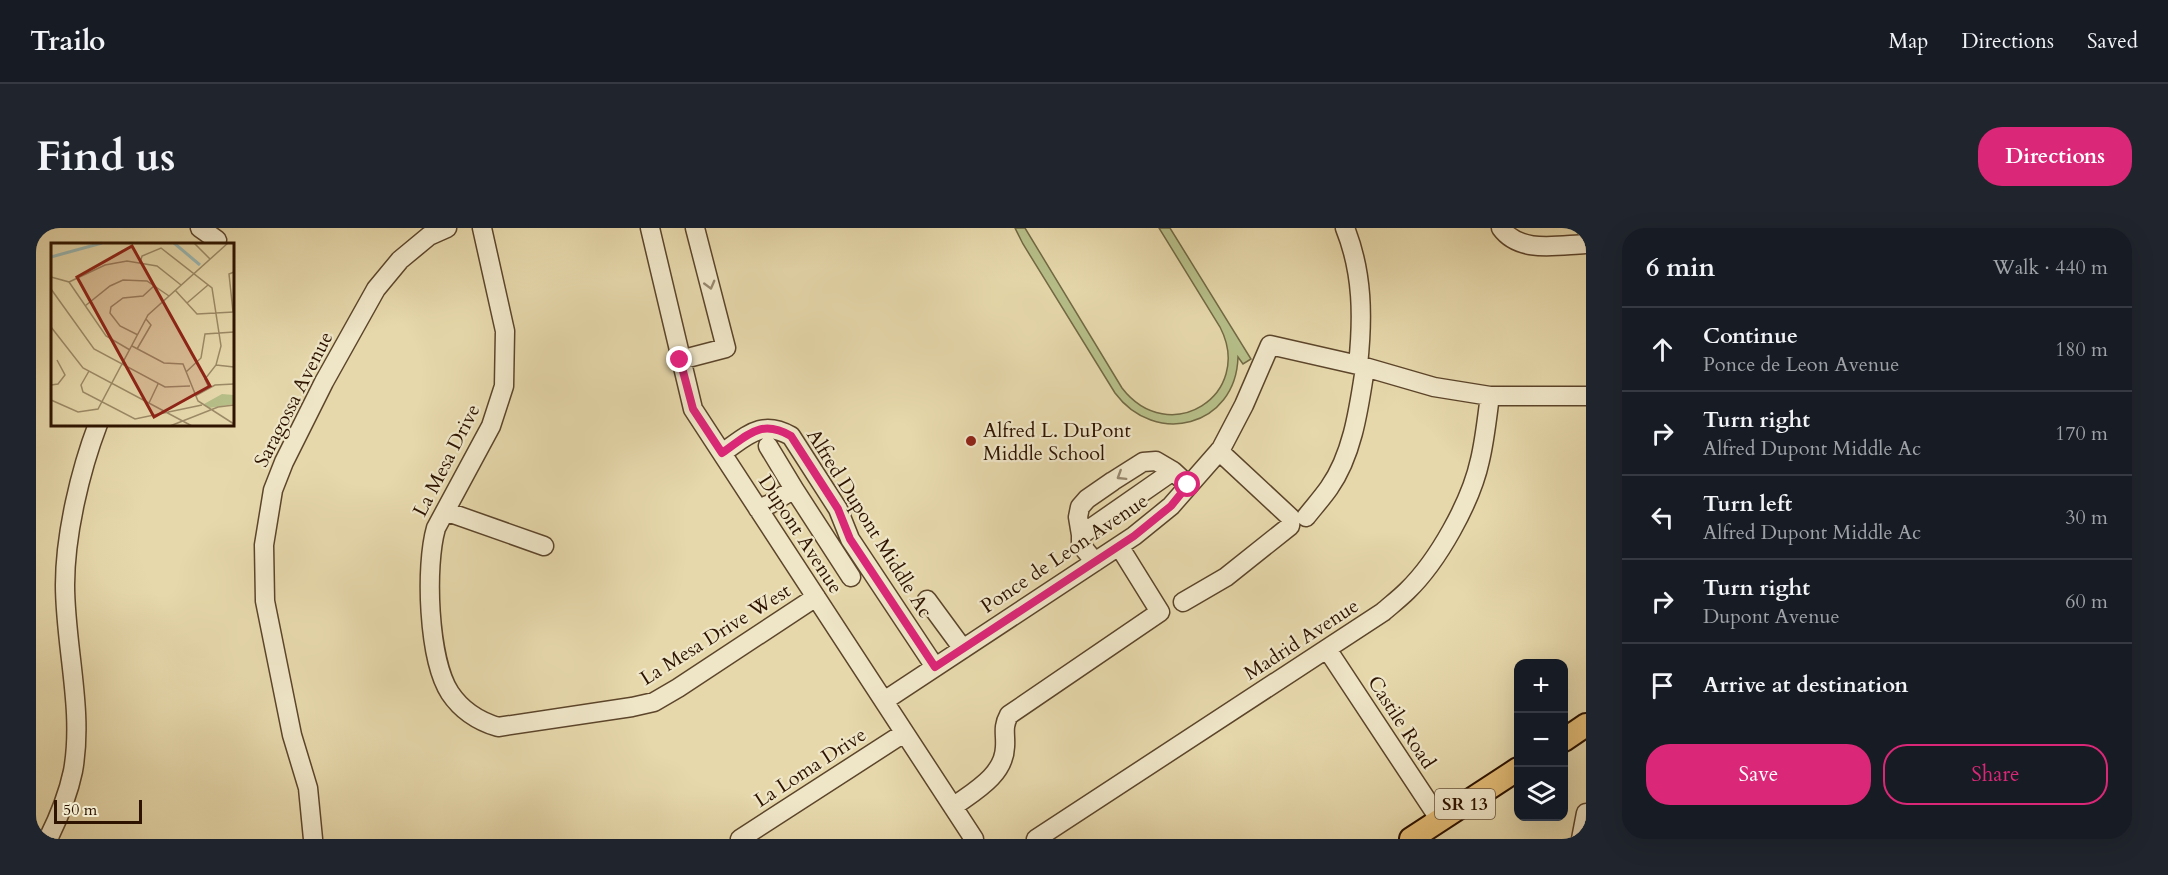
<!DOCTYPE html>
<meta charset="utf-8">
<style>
:root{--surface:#171b24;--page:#20242c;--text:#f1f3f6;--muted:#9ea1a6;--line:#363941;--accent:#db2777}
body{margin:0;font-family:Cardo,serif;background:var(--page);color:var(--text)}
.controls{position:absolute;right:18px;bottom:18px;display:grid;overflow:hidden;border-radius:12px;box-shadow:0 6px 24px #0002}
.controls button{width:54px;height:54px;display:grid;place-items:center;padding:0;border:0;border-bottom:2px solid var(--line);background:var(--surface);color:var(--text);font:30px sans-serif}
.scale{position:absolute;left:18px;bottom:15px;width:88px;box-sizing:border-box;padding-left:6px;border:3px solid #2e1400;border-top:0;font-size:16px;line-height:21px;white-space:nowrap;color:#2e1400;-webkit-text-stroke:4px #efe6c8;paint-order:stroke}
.stop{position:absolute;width:18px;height:18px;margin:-14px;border:4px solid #db2777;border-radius:50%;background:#fff}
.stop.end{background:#db2777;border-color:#fff;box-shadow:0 2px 6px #0008}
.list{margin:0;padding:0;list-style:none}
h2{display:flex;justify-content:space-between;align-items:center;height:78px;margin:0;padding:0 24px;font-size:26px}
h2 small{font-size:20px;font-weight:400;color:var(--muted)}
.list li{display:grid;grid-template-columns:39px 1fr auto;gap:18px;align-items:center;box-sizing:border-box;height:84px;padding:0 24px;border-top:2px solid var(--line)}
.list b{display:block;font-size:22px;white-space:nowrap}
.list p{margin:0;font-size:20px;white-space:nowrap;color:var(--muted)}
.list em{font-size:20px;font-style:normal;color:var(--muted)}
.actions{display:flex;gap:12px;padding:18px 24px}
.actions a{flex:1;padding:14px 0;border:2px solid var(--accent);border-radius:24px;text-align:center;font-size:21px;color:var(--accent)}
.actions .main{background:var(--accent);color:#fff}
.icon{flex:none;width:33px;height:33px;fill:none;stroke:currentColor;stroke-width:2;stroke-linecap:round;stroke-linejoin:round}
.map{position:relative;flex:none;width:1550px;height:611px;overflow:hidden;border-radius:24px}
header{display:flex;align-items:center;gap:36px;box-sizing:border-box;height:84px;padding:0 30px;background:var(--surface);border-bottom:2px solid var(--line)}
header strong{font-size:28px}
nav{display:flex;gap:33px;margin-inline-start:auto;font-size:21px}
.intro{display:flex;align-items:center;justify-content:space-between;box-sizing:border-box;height:144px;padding:0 36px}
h1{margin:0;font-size:42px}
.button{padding:15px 27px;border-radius:24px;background:var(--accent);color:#fff;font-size:21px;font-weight:700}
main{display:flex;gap:36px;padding:0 36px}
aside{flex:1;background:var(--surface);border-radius:24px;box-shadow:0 6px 24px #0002}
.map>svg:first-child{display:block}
.green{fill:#b6be88;stroke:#726944;stroke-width:1.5}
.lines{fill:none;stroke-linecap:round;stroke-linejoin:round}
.minor-casing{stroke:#5c452b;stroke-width:21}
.major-casing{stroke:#2e1400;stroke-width:26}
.minor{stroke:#efe6c8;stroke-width:18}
.major{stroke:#e3bc76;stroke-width:22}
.oneway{stroke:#98886e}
.route{stroke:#db2777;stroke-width:8}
.poi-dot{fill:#8f2418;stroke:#efe6c8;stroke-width:2}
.labels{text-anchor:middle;stroke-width:4.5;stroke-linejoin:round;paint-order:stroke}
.shield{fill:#efe6c8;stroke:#68533c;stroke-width:1.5}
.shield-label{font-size:18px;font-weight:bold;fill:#2e1400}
.street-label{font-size:20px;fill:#2e1400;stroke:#efe6c8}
.poi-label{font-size:20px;fill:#2e1400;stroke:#efe6c8;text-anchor:start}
.inset-river{fill:none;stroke:#9ab8b3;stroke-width:3}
.inset-road{fill:none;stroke:#9c8a67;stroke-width:1.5}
.view{fill:#8f2418;fill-opacity:0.15;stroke:#8f2418;stroke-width:3}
.inset-edge{fill:none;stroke:#2e1400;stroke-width:3}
</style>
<header>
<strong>Trailo</strong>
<nav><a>Map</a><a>Directions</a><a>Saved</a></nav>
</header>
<div class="intro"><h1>Find us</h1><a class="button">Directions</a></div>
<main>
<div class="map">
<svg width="1550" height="611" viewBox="0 0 1550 611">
<rect width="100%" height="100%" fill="#e6d8ab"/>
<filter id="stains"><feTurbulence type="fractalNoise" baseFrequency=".00333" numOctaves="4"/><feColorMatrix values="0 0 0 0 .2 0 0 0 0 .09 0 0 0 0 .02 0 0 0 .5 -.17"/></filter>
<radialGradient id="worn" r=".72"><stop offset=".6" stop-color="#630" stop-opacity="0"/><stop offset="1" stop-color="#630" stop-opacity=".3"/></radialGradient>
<path class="green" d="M979,0H989L1086,160C1133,221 1219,167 1184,99L1123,0H1134L1215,131L1207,136L1202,129C1200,199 1119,219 1079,165L987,16Z"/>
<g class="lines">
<defs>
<path id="minor" d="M164,0L181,12
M446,0L469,103L468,158L455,198L400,300C389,338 392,431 414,465C426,483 442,493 462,499L596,479L618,474L642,460L780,369
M614,0L657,181L938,611
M1309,0C1327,45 1327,90 1322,137
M1465,0C1484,26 1522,17 1550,16
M644,132L690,120L659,0
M732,218L758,261
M686,225C711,208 725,191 755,208L802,281L814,311L899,439
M722,281L734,276L758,261L815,349
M409,283L508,318
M1270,289C1277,280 1286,270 1293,260C1317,226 1323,179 1329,140
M1045,307L1042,289L1044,279L1051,271L1077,253L1107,234L1120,233L1137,243
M1059,334L1045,317V307L1137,243L1152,257
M891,372L927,421
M1147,374L1190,349L1254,298L1255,290L1183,223
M1291,421L1404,592
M848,473L1098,308L1135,278L1185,221L1208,177L1234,117L1322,137L1398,159L1454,168H1550
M917,579C937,564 968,548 969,519C970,506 966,500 973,487L1124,384L1083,318
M12,611C23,589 32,567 37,543C48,482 29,418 29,357C29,307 44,243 62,196
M277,611L272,560L256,507L229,373L228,317L237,262L248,234L288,154L340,61L364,32L393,8L411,0
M704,611L868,505
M1000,611L1347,384C1355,377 1364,370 1371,363C1402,333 1435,274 1444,232C1449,211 1451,189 1454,168
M1545,611L1550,585"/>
<path id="major" d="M1528,512L1550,497
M1375,611L1482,541"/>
</defs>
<use href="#minor" class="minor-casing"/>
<use href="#major" class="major-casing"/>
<use href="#minor" class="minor"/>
<use href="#major" class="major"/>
</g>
<defs><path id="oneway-chevron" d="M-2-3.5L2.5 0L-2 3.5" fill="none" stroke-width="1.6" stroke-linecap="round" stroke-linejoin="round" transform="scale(1.5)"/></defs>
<g class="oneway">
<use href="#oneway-chevron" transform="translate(674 57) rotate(75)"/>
<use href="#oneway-chevron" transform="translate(1085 248) rotate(148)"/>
</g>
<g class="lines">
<path class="route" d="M644,132L657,181L686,225C711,208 724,190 755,208L802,281L814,311L899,439L1098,308L1135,278L1152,257"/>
</g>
<circle class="poi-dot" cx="935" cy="213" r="6"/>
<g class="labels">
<rect class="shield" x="1399" y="561" width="60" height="30" rx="4.5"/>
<g class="shield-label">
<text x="1429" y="582">SR 13</text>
</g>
<g class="street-label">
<text transform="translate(257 171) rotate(-63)" y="7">Saragossa Avenue</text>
<text transform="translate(410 232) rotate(-63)" y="7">La Mesa Drive</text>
<text transform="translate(834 295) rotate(58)" y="7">Alfred Dupont Middle Ac</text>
<text transform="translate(765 306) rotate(57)" y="7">Dupont Avenue</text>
<text transform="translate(1028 325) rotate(-34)" y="7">Ponce de Leon Avenue</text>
<text transform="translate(679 406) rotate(-32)" y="7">La Mesa Drive West</text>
<text transform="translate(1265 411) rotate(-33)" y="7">Madrid Avenue</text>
<text transform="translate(1366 494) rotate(57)" y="7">Castile Road</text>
<text transform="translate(774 539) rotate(-33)" y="7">La Loma Drive</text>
</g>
<g class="poi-label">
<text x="947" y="209">Alfred L. DuPont<tspan x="947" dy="23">Middle School</tspan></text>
</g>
</g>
<g transform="translate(15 15)">
<rect width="183" height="183" fill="#e6d8ab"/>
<path d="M171,151L183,152V161L158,165L153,161Z" fill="#b6be88"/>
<path class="inset-river" d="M123,0L149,22M0,14L51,0"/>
<path class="inset-road" d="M143,0L159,16M89,20L91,13L110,5L161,45L170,103L165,122L154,136L158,145M0,34L18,39L55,93L79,107M18,39L54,22L76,18L106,23L130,42M0,46L43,106L114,144L139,143M124,47L146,71L183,69M136,60L157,42M34,63L59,43L72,37L96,38L118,53M182,69L178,31L183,29M0,84L32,125L141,183M87,92L69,83L59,70L60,64L72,55L92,53L104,42M81,103L113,120L132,121L147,158L183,181M86,106L100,82L95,76M165,122L183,124M38,128L30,142L32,149L84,176L151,162M135,129L150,115L154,91L183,89M0,142L7,141L14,132L6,117M144,153L164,142L183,141M0,157L27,169L47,166L97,72L177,0M98,160L107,141M119,183L167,164L183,162"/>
<path class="view" d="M81,3L159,143L103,174L26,34Z"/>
<rect width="183" height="183" class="inset-edge"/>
</g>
<rect width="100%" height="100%" filter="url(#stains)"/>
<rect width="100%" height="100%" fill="url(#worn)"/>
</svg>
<div class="controls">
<button>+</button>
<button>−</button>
<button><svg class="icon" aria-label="layers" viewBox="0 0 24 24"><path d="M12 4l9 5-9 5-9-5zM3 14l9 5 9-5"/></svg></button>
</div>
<div class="scale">50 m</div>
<div class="stop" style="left:1152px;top:257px"></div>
<div class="stop end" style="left:644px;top:132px"></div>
</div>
<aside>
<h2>6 min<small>Walk · 440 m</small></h2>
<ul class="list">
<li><svg class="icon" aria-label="ahead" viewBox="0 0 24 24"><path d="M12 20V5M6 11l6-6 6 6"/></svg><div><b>Continue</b><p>Ponce de Leon Avenue</p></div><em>180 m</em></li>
<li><svg class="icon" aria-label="right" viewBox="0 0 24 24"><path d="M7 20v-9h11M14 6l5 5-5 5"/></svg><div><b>Turn right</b><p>Alfred Dupont Middle Ac</p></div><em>170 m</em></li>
<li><svg class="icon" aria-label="left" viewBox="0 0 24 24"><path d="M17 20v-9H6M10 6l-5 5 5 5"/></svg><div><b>Turn left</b><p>Alfred Dupont Middle Ac</p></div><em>30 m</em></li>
<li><svg class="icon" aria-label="right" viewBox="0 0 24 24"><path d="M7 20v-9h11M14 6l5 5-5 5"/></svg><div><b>Turn right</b><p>Dupont Avenue</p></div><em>60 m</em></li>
<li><svg class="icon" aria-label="arrive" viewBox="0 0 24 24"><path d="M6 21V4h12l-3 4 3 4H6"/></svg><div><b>Arrive at destination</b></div></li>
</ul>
<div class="actions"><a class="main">Save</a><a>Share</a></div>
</aside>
</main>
